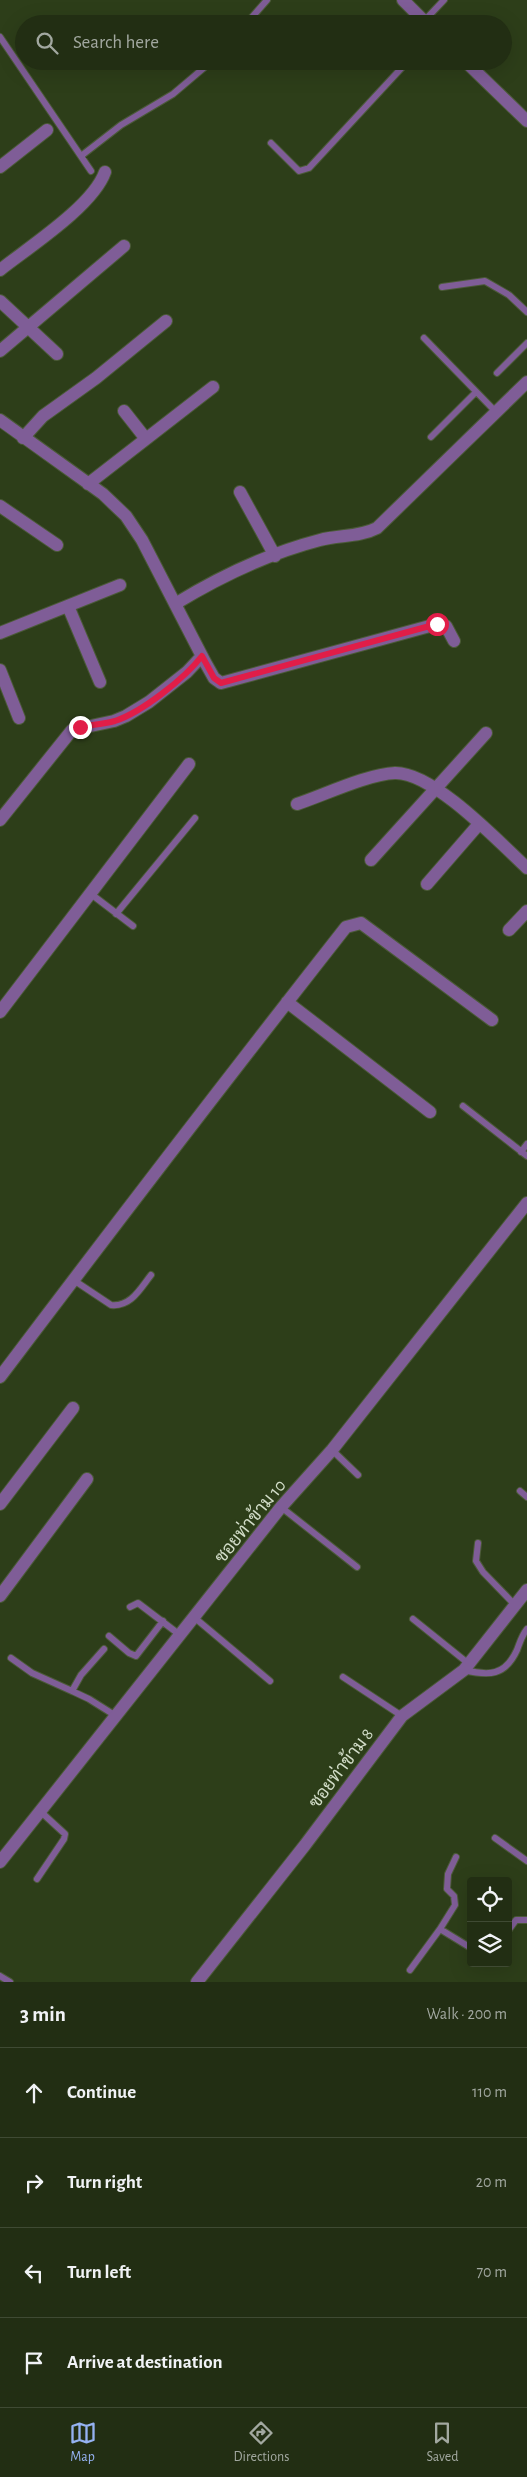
<!DOCTYPE html>
<meta charset="utf-8">
<style>
:root{--surface:#222e13;--page:#2e3a21;--text:#f1f3f6;--muted:#a2a8a0;--line:#3f4a33;--accent:#95b2f1}
body{margin:0;font-family:"Alegreya Sans",Sarabun,sans-serif;background:var(--page);color:var(--text)}
.controls{position:absolute;right:15px;bottom:15px;display:grid;overflow:hidden;border-radius:5px;box-shadow:0 5px 20px #0002}
.controls button{width:45px;height:45px;display:grid;place-items:center;padding:0;border:0;border-bottom:1px solid var(--line);background:var(--surface);color:var(--text);font:25px sans-serif}
.stop{position:absolute;width:15px;height:15px;margin:-11px;border:4px solid #e11d48;border-radius:50%;background:#fff}
.stop.end{background:#e11d48;border-color:#fff;box-shadow:0 1px 5px #0008}
.list{margin:0;padding:0;list-style:none}
h2{display:flex;justify-content:space-between;align-items:center;height:65px;margin:0;padding:0 20px;font-size:21px}
h2 small{font-size:16px;font-weight:400;color:var(--muted)}
.list li{display:grid;grid-template-columns:32px 1fr auto;gap:15px;align-items:center;box-sizing:border-box;height:90px;padding:0 20px;border-top:1px solid var(--line)}
.list b{display:block;font-size:19px;white-space:nowrap}
.list em{font-size:16px;font-style:normal;color:var(--muted)}
.icon{flex:none;width:28px;height:28px;fill:none;stroke:currentColor;stroke-width:2;stroke-linecap:round;stroke-linejoin:round}
.map{position:relative;flex:none;width:527px;height:1982px;overflow:hidden}
.search{position:absolute;background:var(--surface);box-shadow:0 5px 20px #0002;left:15px;right:15px;top:15px;height:55px;display:flex;align-items:center;gap:12px;box-sizing:border-box;padding:0 18px;border-radius:28px;color:var(--muted);font-size:19px}
.sheet{height:425px;background:var(--surface)}
nav{display:flex;justify-content:space-around;align-items:center;box-sizing:border-box;height:70px;border-top:1px solid var(--line);background:var(--surface);font-size:14px;color:var(--muted)}
nav a{display:grid;justify-items:center;gap:2px}
nav .on{color:var(--accent)}
.map>svg:first-child{display:block}
.lines{fill:none;stroke-linecap:round;stroke-linejoin:round}
.lane-casing{stroke:#4b5a38;stroke-width:8}
.street-casing{stroke:#4b5a38;stroke-width:14}
.lane{stroke:#7f5d97;stroke-width:6}
.street{stroke:#7f5d97;stroke-width:12}
.route{stroke:#e11d48;stroke-width:6}
.labels{text-anchor:middle;stroke-width:4.5;stroke-linejoin:round;paint-order:stroke}
.street-label{font-size:18px;fill:#d1dcc7;stroke:#2d3e19}
</style>
<div class="map">
<svg width="527" height="1982" viewBox="0 0 527 1982">
<rect width="100%" height="100%" fill="#2d3e19"/>
<g class="lines">
<defs>
<path id="lane" d="M424,21L444,0
M246,24L267,0
M0,37L91,171
M271,143L299,171L309,168L408,61
M81,156L121,125L173,94L212,61
M442,287L485,281L509,295L527,312
M424,338L495,411
M497,373L527,343
M431,437L476,392
M91,894L133,926
M116,914L195,818
M463,1106L527,1156
M521,1152L527,1144
M75,1281L111,1305C131,1307 140,1289 151,1275
M332,1450L358,1475
M520,1491L527,1497
M281,1507L357,1567
M478,1543L476,1561L483,1572L515,1605
M130,1607L138,1603L180,1635
M195,1618L270,1681
M413,1619L469,1664
M109,1636L129,1653L136,1656L163,1621
M104,1649L81,1675L72,1691L89,1699L116,1716
M11,1658L32,1673L72,1691
M464,1670C489,1676 505,1676 517,1650C520,1642 522,1635 527,1629
M343,1677L402,1716
M495,1838L527,1861
M37,1879L64,1839L65,1834L40,1811
M440,1929L455,1905L454,1896L447,1889L448,1874L456,1857
M508,1931L516,1920H527
M410,1970L440,1929L471,1948
M0,1976L10,1982"/>
<path id="street" d="M403,0L427,24
M465,61L527,121
M0,167L47,130
M0,270C29,247 93,206 105,172
M0,301L57,354
M0,351L124,246
M124,411L146,439
M0,420L103,494L126,516L142,540L205,662L214,678L221,683L437,624L446,626L454,641
M23,438L43,416L96,378L166,321
M88,484L213,387
M240,492L275,556
M0,506L57,545
M175,604C219,577 270,553 320,540C339,535 360,537 377,528L527,382
M68,606L100,682
M0,633L120,585
M0,670L19,718
M297,804C324,795 368,774 395,773C433,772 499,842 527,868
M0,820L72,730L114,721L126,716L149,702L187,672L202,656
M371,860L486,733
M427,884L479,824
M509,930L527,911
M287,1002L430,1112
M0,1012L189,764
M0,1377C114,1226 229,1076 346,927L361,923L492,1020
M0,1504L73,1408
M0,1596L87,1479
M0,1862L281,1507L332,1450L527,1203
M197,1982L305,1845L402,1716L464,1670L527,1590"/>
</defs>
<use href="#lane" class="lane-casing"/>
<use href="#street" class="street-casing"/>
<use href="#lane" class="lane"/>
<use href="#street" class="street"/>
</g>
<g class="lines">
<path class="route" d="M80,727C91,725 104,724 115,721C142,712 184,679 202,656L214,678L221,683L437,624"/>
</g>
<g class="labels">
<g class="street-label">
<text transform="translate(250 1521) rotate(-51)" y="6">ซอยท่าข้าม 10</text>
<text transform="translate(341 1768) rotate(-53)" y="6">ซอยท่าข้าม 8</text>
</g>
</g>
</svg>
<div class="controls">
<button><svg class="icon" aria-label="locate" viewBox="0 0 24 24"><circle cx="12" cy="12" r="6"/><path d="M12 2v4M12 18v4M2 12h4M18 12h4"/></svg></button>
<button><svg class="icon" aria-label="layers" viewBox="0 0 24 24"><path d="M12 4l9 5-9 5-9-5zM3 14l9 5 9-5"/></svg></button>
</div>
<div class="stop" style="left:437px;top:624px"></div>
<div class="stop end" style="left:80px;top:727px"></div>
<div class="search"><svg class="icon" aria-label="search" viewBox="0 0 24 24"><circle cx="10" cy="10" r="6"/><path d="M15 15l6 6"/></svg>Search here</div>
</div>
<section class="sheet">
<h2>3 min<small>Walk · 200 m</small></h2>
<ul class="list">
<li><svg class="icon" aria-label="ahead" viewBox="0 0 24 24"><path d="M12 20V5M6 11l6-6 6 6"/></svg><div><b>Continue</b></div><em>110 m</em></li>
<li><svg class="icon" aria-label="right" viewBox="0 0 24 24"><path d="M7 20v-9h11M14 6l5 5-5 5"/></svg><div><b>Turn right</b></div><em>20 m</em></li>
<li><svg class="icon" aria-label="left" viewBox="0 0 24 24"><path d="M17 20v-9H6M10 6l-5 5 5 5"/></svg><div><b>Turn left</b></div><em>70 m</em></li>
<li><svg class="icon" aria-label="arrive" viewBox="0 0 24 24"><path d="M6 21V4h12l-3 4 3 4H6"/></svg><div><b>Arrive at destination</b></div></li>
</ul>
</section>
<nav>
<a class="on"><svg class="icon" aria-label="map" viewBox="0 0 24 24"><path d="M3 6l6-2 6 2 6-2v14l-6 2-6-2-6 2zM9 4v14M15 6v14"/></svg>Map</a>
<a><svg class="icon" aria-label="directions" viewBox="0 0 24 24"><path d="M12 3l9 9-9 9-9-9zM9 14v-3h6M13 9l2 2-2 2"/></svg>Directions</a>
<a><svg class="icon" aria-label="saved" viewBox="0 0 24 24"><path d="M7 4h10v16l-5-4-5 4z"/></svg>Saved</a>
</nav>
